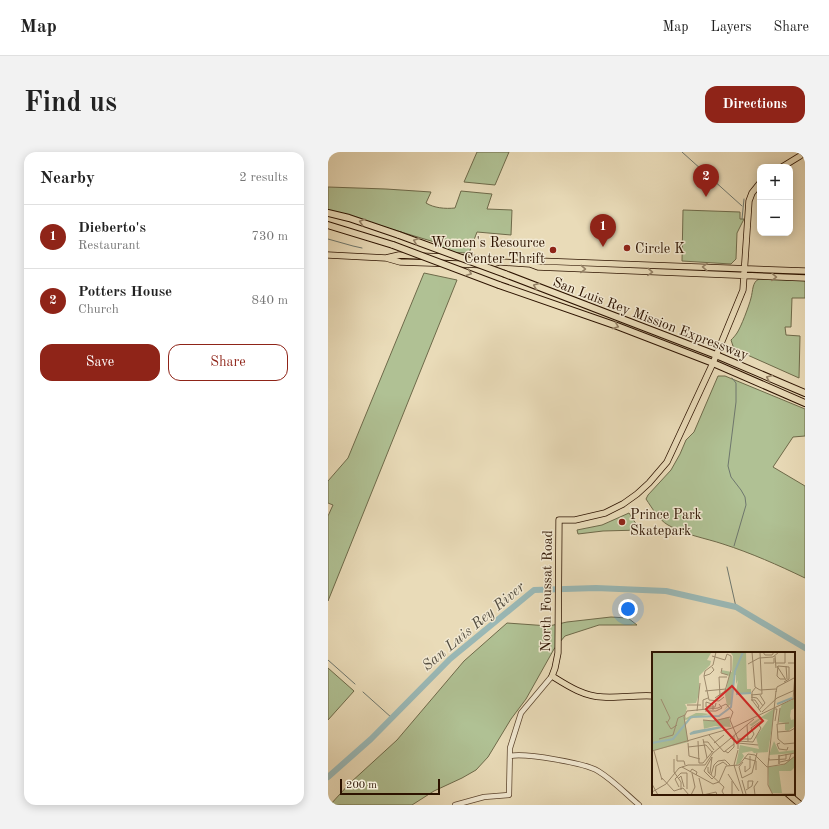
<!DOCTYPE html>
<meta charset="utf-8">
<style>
:root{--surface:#fff;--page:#f2f2f2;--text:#222;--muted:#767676;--line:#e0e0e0;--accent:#8f2418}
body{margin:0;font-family:"Old Standard TT",serif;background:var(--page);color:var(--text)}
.controls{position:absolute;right:12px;top:12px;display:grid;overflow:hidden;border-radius:8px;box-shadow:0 2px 10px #0003}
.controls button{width:36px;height:36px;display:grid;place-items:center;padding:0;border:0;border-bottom:1px solid var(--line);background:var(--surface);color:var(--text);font:20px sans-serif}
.scale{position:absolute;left:12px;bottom:10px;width:100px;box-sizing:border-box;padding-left:4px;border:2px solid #2d1300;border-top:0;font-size:11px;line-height:14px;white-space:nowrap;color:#2d1300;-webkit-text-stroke:3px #f1e8d1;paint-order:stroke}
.you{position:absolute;left:300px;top:457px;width:14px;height:14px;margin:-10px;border:3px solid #fff;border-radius:50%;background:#1a73e8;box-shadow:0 0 0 6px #1a73e833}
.badge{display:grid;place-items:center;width:26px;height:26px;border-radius:50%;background:var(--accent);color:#fff;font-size:13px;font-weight:700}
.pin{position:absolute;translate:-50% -33px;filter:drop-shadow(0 1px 2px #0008)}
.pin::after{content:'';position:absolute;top:21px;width:14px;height:12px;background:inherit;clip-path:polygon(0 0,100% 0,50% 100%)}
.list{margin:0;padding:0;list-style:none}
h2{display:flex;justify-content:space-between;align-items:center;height:52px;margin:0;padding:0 16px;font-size:17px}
h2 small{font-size:13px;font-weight:400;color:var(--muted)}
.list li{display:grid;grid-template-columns:26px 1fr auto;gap:12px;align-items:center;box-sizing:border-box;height:64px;padding:0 16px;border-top:1px solid var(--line)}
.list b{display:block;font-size:15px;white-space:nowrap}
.list p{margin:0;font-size:13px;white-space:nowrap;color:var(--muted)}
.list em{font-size:13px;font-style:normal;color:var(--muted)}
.actions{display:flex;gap:8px;padding:12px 16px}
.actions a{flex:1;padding:9px 0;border:1px solid var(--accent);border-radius:12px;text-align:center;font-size:14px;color:var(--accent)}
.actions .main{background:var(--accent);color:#fff}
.map{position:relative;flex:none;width:477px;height:653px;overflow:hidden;border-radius:12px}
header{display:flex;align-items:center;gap:24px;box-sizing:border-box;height:56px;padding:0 20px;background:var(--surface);border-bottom:1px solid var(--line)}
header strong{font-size:19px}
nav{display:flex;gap:22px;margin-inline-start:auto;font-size:14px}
.intro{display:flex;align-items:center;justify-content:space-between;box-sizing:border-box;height:96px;padding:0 24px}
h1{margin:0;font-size:28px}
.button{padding:10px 18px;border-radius:12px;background:var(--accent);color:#fff;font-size:14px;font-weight:700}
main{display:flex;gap:24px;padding:0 24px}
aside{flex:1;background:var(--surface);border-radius:12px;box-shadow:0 2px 10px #0003}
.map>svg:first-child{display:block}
.green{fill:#b0c194;stroke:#6e6a4a}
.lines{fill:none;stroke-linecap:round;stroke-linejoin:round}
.stream{stroke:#6e776e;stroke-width:1}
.river{stroke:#9ab9b7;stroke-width:6}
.minor-casing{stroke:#5c452e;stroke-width:6}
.major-casing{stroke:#2d1300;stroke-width:7}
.highway-casing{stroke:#2d1300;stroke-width:8}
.minor{stroke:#f1e8d1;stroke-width:4.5}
.major{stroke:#e9dbb8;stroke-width:5.5}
.highway{stroke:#e9dbb8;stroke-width:6}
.highway-bridge-casing{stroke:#2d1300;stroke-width:8;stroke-linecap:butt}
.highway-bridge{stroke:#e9dbb8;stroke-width:6}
.oneway{stroke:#948165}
.poi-dot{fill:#8f2418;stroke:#f1e8d1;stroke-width:1.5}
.labels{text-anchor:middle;stroke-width:3;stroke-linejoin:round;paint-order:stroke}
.poi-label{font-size:14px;fill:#2d1300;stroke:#f1e8d1;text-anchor:start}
.street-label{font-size:14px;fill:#2d1300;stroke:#f1e8d1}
.water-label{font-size:15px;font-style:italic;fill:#534d40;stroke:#f1e8d1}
.inset-river{fill:none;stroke:#9ab9b7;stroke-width:2}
.inset-road{fill:none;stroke:#9e8b6e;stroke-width:1}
.view{fill:#d62828;fill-opacity:0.15;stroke:#d62828;stroke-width:2}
.inset-edge{fill:none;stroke:#2d1300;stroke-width:2}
</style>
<header>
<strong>Map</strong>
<nav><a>Map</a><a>Layers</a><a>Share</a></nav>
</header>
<div class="intro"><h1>Find us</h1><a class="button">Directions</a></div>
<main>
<aside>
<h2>Nearby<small>2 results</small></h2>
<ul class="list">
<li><span class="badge">1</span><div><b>Dieberto's</b><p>Restaurant</p></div><em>730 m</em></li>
<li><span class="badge">2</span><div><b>Potters House</b><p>Church</p></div><em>840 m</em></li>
</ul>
<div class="actions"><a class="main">Save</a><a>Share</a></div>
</aside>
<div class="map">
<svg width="477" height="653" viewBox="0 0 477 653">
<rect width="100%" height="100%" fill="#e9dbb8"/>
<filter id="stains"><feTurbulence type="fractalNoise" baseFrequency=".005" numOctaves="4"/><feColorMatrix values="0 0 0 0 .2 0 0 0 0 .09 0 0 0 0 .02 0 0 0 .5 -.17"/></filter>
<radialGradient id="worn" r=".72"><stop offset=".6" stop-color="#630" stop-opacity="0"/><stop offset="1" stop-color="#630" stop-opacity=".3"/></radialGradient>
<path class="green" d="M149,0H181L167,33L136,30Z
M0,35L58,37L103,40L98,51C106,56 117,57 127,56L133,39L164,42L159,57L184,58L183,83L149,80L141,101L111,100L113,92L0,58Z
M355,58L412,60V67H416L409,81L408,107L403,112L354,109Z
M96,121L129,128L0,449V364L5,353L0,351V329L20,306Z
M431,127L477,128V146H464L463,175H457L458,183L472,184L471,226L406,197L403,188C405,186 407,184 409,181C413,175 421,154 423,146C425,139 424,130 431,127Z
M390,224H397L477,257V284L465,285L445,315L477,334V426C450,413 423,401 395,392C377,386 357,383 340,373C331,368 324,356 318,347L320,343L343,318L352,302L358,288L366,280Z
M301,361L312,378L275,379L250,382L249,378L274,373Z
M283,465L300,466L309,473H271L237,484L226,497L198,547L183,567L160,605L148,618L134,626L106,639L84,653H2L22,631L69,588L136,509L179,471L221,474L239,470Z
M0,516L26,539L0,568Z"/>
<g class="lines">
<path class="stream" d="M354,0L414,54
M414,67L416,47
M0,87L25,94L34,96
M404,226L408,231V250L400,314L403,325L413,338L417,345L418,353L406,394
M399,415L408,455
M0,508L27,532
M35,540L64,566"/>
<path class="river" d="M0,625L43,587L122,507L206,438L268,436L338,439L408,455L477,496"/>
<defs>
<path id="minor" d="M182,604C198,601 257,611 270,619C285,628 298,642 311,653
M127,653L156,645L181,643L182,596L193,561L224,524"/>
<path id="major" d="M454,15L472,4L476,0
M0,103L58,106L72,110L160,113L171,110
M58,106L71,103L160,107L173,110L202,112L210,115L477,126
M202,112L210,109L477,119
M325,544C308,543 292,546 275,545C255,544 240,534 224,524L227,516L230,501L231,368H247L277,361L295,352L309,342L321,331L339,310L385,211L415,138L421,49L424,41L432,31
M460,642L473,653"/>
<path id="highway" d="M0,61L21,66L71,83
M0,73L65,93
M177,122L388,203L477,241
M171,133L289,174L385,211L477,251"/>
</defs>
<use href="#minor" class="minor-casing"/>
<use href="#major" class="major-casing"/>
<use href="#highway" class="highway-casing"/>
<use href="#minor" class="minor"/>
<use href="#major" class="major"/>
<use href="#highway" class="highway"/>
<defs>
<path id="highway-bridge" d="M71,83L177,122
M65,93L171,133"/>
</defs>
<use href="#highway-bridge" class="highway-bridge-casing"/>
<use href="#highway-bridge" class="highway-bridge"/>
</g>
<defs><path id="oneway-chevron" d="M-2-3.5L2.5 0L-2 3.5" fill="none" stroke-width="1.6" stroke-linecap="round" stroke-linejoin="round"/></defs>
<g class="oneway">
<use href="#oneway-chevron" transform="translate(34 70) rotate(-163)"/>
<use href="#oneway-chevron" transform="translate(88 89) rotate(-160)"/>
<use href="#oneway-chevron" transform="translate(377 115) rotate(-178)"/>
<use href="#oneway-chevron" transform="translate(255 117) rotate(2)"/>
<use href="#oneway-chevron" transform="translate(322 120) rotate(3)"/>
<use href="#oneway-chevron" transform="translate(141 121) rotate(20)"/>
<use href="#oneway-chevron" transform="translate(446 125) rotate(2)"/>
<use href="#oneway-chevron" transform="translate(208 134) rotate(-159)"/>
<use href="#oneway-chevron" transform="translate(288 174) rotate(20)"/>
<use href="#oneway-chevron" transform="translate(441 226) rotate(-157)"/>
</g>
<g class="poi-dot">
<circle cx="299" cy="96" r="4"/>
<circle cx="225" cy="98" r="4"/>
<circle cx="294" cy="370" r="4"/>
</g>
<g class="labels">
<g class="poi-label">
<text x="217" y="95" text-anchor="end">Women's Resource<tspan x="217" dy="16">Center Thrift</tspan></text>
<text x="307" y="101">Circle K</text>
<text x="302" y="367">Prince Park<tspan x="302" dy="16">Skatepark</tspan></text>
</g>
<g class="street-label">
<text transform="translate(323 166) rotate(21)" y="5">San Luis Rey Mission Expressway</text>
<text transform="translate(218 439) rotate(-89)" y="5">North Foussat Road</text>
</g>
<g class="water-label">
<text transform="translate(145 474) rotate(-40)" y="5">San Luis Rey River</text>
</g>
</g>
<g transform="translate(324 500)">
<rect width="143" height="143" fill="#e9dbb8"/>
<path d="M0,0L59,1L55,8L59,9L58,13L47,24V42L44,51L33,52L35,56L33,63L34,66L44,61H50L58,62L33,68L36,90L0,99ZM78,0H94L95,37H99V41H84L86,28L84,32V23H82L79,52L72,58L75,54L73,43L77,24L70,21L69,18L80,20L81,4ZM143,47V56L139,58L138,64L139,68L143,67V74L136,79L133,78V71L127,70L128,57L130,52ZM123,56L116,100L102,101L100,99L90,101L92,104L88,111L84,113L88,93L107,97L104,85L116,68L110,66L100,74L97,73ZM77,65L79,75L63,74L47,78L52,77L51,68L59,69ZM122,89L127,100L143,98V101L117,103ZM143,104V115L139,119H127L130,141H120L117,135L116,115L131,113Z" fill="#b0c194"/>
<path class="inset-river" d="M84,42L99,41M125,52L140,46M41,80L38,82L70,75M41,80L70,75M0,91L21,87L39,65L67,64L79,55L83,19L91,0"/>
<path class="inset-road" d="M64,0L61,13L53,19L52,24L57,48L67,49L72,45M100,0L103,35L108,38L124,37M111,0L113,3H120L122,0M60,4L73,8L75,2L79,4V18L73,39L63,46M123,4L124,16M112,11H122V6M124,11H133V0M136,11H143V0M96,12L107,6L121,5L127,0M125,14L134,28M134,14L135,27M70,16L69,21L76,23M52,24L58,22L62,18L60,15M132,30L137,27V15L126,14L125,24L128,27H133M104,35L100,40V48L109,60M53,39L74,37M124,40L125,35L142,26M99,43L110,42L108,0M68,44L67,25H75M99,45L105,46L111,54M9,47L18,66L15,71M99,48H103L107,54L106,56M141,48L143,22M35,53H49M51,57V48L56,46M123,57H125L123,69M61,58V53L60,52L54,50V55H63L64,51M107,58L113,51L108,43M45,59L48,31M53,59H64L70,56L67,52M110,60L125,46L143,38M51,68L62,69L78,65M14,69L19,77L25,73M126,71L128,56M137,71L125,72L126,87L132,92L143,91M95,73L96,89M99,76L109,69M126,80L138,79L143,76M57,83L72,100L82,92V84M7,87L21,83L26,66L33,63M51,87L55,106M86,87H99L102,82L99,76M46,89L47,111H51L61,99M86,89L101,90L109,76L106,72M36,90L32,65L35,59L66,56L74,52L81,60L78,68L86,87V97M51,90H56L62,98M36,91L37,104L48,107M62,91L72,83M86,91L106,93M128,91L125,92L127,97L135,98L136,95M36,95L54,93L60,100M86,98L82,113L91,142M0,99L80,76L143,46M2,99L10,128M73,99L76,101L82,95V92M25,103V109H32L33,113M127,104L143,101M60,105L52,119L60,127L63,124L64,114L71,110L75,113M92,106L104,109V118M117,106V108L134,107V102M22,107V120L29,130V138M91,110L87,115L90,126L100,121L105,101M128,110L137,108L139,102M127,112V103V112M93,114V120L98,116V104M30,115L61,132L67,130L74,114L87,113L96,102L103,103L115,115L133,112L143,104M56,115V120L72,135L70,139L72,143M38,120L40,117L45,120L44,123M35,121V137M58,121L60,105M76,122L87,139M59,123L62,113L66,109L73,108L78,113M10,126L22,139L31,136L37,143M27,126L29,124L32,135M47,126L51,143M90,128L94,142M0,132L6,143M27,135L23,127L29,121H35M94,138L100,134L101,129H96V136M0,140L14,132L27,116L36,113H53L61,101L102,67M39,143L43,135L40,121M51,143L64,140L65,143M80,143V129M86,143L143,142M103,143L102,135L106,129M121,143L116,133V114L124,39"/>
<path class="view" d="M80,34L111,69L85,91L54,57Z"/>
<rect width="143" height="143" class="inset-edge"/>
</g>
<rect width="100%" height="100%" filter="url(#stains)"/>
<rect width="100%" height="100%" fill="url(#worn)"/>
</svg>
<div class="controls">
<button>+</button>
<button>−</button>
</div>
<div class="scale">200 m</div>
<div class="you"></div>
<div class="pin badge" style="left:275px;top:95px">1</div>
<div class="pin badge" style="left:378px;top:45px">2</div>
</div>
</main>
